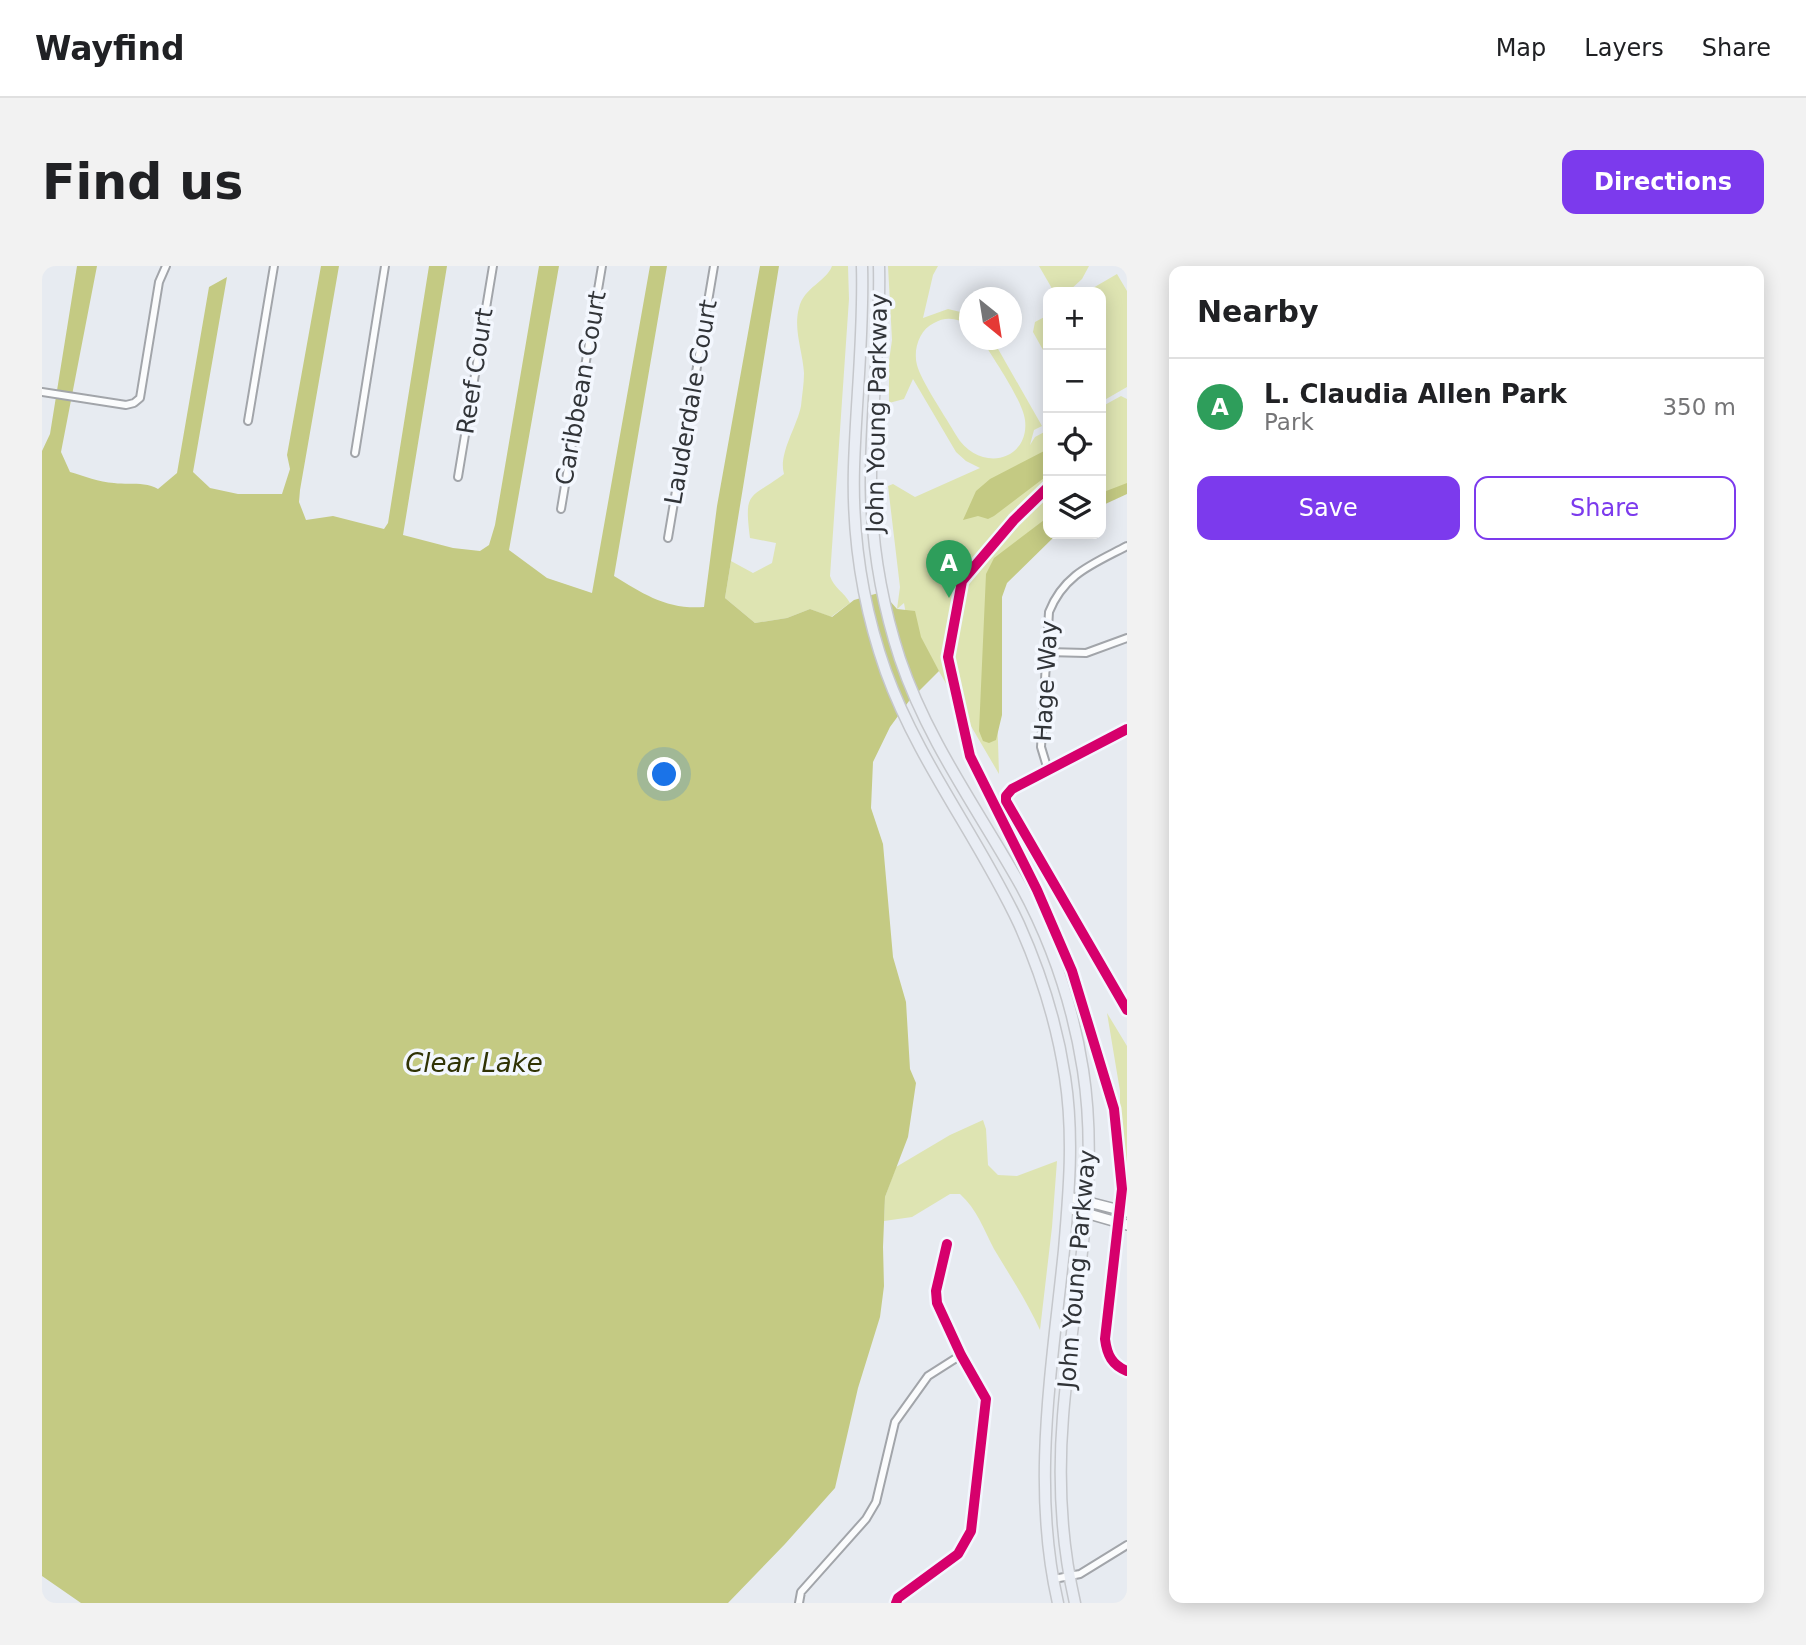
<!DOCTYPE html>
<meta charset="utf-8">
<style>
:root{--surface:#fff;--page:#f2f2f2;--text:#202124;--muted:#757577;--line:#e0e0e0;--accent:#7c3aed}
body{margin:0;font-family:"DejaVu Sans",sans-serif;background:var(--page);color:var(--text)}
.controls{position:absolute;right:21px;top:21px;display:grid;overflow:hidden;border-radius:14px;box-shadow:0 4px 18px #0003}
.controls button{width:63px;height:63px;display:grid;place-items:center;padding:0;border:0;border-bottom:2px solid var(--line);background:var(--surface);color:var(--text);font:35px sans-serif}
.compass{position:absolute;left:917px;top:21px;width:63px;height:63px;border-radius:50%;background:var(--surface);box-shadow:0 4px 18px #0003;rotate:150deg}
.you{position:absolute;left:623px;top:509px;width:24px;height:24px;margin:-18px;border:5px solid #fff;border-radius:50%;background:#1a73e8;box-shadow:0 0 0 10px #1a73e833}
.badge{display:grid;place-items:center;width:46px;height:46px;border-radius:50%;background:var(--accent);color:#fff;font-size:23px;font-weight:700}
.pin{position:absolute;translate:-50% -58px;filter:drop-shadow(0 2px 4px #0008)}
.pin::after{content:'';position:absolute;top:37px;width:24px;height:21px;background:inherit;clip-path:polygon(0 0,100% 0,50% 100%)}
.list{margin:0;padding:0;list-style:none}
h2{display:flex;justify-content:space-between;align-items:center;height:91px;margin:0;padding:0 28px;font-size:30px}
h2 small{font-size:23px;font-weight:400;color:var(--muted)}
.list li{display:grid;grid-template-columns:46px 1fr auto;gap:21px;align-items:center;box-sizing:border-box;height:98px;padding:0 28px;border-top:2px solid var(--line)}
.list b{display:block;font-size:26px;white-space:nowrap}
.list p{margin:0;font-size:23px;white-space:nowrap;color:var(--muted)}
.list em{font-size:23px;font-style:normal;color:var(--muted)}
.actions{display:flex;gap:14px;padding:21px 28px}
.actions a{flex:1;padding:16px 0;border:2px solid var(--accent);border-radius:14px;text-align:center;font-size:24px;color:var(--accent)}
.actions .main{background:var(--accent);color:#fff}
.icon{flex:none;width:38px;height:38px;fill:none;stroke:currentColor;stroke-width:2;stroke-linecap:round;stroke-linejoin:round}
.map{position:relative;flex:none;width:1085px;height:1337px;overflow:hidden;border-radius:14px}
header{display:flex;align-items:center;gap:42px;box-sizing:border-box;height:98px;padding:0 35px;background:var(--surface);border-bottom:2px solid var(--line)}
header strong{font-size:33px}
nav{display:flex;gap:38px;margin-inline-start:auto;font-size:24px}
.intro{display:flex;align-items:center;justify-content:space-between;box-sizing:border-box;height:168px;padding:0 42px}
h1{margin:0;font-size:49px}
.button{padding:18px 32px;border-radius:14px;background:var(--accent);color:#fff;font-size:24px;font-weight:700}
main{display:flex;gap:42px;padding:0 42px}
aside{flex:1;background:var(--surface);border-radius:14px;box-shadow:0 4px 18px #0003}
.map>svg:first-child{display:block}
.green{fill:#dee4b2}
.water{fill:#c4ca83}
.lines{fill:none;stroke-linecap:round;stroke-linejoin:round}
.street-casing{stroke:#a2a5aa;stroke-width:10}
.secondary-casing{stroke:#a2a5aa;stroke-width:12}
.primary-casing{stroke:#c5c7cb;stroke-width:13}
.street{stroke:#fbfcfd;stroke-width:6}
.secondary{stroke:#fbfcfd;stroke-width:9}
.primary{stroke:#e9edf4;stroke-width:10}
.cycleway-casing{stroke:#f3f7fe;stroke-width:15}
.cycleway{stroke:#d6006c;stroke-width:10}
.labels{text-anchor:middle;stroke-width:7;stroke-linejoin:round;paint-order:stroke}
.street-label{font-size:24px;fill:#313438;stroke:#f3f7fe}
.water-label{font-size:26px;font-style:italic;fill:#303305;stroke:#f3f7fe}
</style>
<header>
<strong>Wayfind</strong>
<nav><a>Map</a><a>Layers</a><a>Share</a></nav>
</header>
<div class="intro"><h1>Find us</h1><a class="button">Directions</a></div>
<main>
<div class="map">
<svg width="1085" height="1337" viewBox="0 0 1085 1337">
<rect width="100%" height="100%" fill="#e7ebf1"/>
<path class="green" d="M790,0H806L807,33L788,310C792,322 802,326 808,337L789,351L768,343L745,352L713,357L683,332L689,295L711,307L730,297L734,277L708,272C702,224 707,234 742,208C736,188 755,161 759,140C760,129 762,118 762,107C761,86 751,63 757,42C762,21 784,16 790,0Z
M846,0H896L891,9L881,52L906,43L927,48V59C916,52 903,50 892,57C877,64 871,84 875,99C879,115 905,153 914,169C937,208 988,195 983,154C981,135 951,92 940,74H951L1000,160L992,164L988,179L993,171L1006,164V262L951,315L957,508L864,349L862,337L855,343L858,321L846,220L851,218L873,231L938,202L924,195L914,186L871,113L862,133L847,137V95L850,74Z
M997,0H1047L1040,13L1027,25L1012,26Z
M1075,8L1085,25V121L1059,136V26H1044Z
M1006,49V93L991,66L993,56Z
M1079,130L1085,133V226L1059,237V141Z
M1065,747L1085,780V936L1074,934L1078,858V825Z
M941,854L944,863L946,899L956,909L975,910L1015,895L1010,961L998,1064C985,1035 968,1010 952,983C942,964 935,943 918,928H908L870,951L842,955L843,931L854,901L908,869Z"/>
<path class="water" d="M35,0H55L19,186L28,206C42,210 57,216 72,217C86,219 103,215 116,223L135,207L167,21L185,11L151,206L168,222L196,228H240L248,203L245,189L279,0H297L258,224L257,236L264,254L291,250L342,263L346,257L387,0H405L361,269L411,282L438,285L447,279L453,259L497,0H517L467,284L505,312L550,327L608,0H625L572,310C601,328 626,344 662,341L675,240L718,0H737L683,332L713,357L745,352L768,343L790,351L812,334L840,326L855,343L873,345L879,371L897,405L867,435L848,461L831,496L829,542L841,578L851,691L864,736L868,803L874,817L866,871L843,931L841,981L842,1020L838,1051L816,1122L793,1222L743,1278L686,1337H39L0,1310V185L8,168Z
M1006,183V209L952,250L946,253L936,250L921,254L934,225L948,213Z
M1085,217V228L1059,240V227Z
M1006,251V268H1015L965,317L960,331V449L954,474L947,477L941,475L937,465L944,308L952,292Z"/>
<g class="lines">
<defs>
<path id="street" d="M0,126L84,139L92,137L98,132L117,16L124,0
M206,155L232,0
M313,187L343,0
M416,211L451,0
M519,243L560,0
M626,272L672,0
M1005,386L1044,387L1085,372
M1085,463L970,523L964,530V535L1085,744
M1006,504L999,481L1007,346C1022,308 1051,298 1085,280
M1012,1313L1038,1308L1085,1279
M757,1337L759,1326L824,1253L834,1236L853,1156L886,1110L919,1089
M854,1337L856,1332L916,1288L929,1265L944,1133L919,1089L895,1037L894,1025L905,978"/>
<path id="secondary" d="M1027,931L1085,946
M1026,942L1085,959"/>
<path id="primary" d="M820,0C822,67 814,134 812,201C810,270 821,341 844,406C877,497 937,572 977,658C999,707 1015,758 1023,811C1032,869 1027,926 1022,984C1010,1102 989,1220 1016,1337
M837,0C839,74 828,148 829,223C830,281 840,338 858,393C886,476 937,545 979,620C1010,677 1031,740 1041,804C1059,920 1030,1034 1021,1150C1016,1212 1019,1276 1033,1337"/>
</defs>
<use href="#street" class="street-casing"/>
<use href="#secondary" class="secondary-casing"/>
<use href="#primary" class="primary-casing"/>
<use href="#street" class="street"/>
<use href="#secondary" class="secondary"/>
<use href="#primary" class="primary"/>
<defs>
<path id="cycleway" d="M1006,221L972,254L920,315L906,391L928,490L995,624L1030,705L1072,843L1080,923L1063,1073C1065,1089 1070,1099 1085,1105
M1085,463L970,523L964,530V535L1085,744
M854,1337L856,1332L916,1288L929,1265L944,1133L919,1089L895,1037L894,1025L905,978"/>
</defs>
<use href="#cycleway" class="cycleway-casing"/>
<use href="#cycleway" class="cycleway"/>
</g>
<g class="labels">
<g class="street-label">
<text transform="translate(433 105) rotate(-81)" y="8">Reef Court</text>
<text transform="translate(539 122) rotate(-80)" y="8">Caribbean Court</text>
<text transform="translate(649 136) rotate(-80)" y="8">Lauderdale Court</text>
<text transform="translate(835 147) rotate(-89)" y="8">John Young Parkway</text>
<text transform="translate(1004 415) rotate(-87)" y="8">Hage Way</text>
<text transform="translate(1035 1003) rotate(-85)" y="8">John Young Parkway</text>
</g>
<g class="water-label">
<text x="432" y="806">Clear Lake</text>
</g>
</g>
</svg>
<div class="controls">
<button>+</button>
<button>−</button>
<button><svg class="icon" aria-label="locate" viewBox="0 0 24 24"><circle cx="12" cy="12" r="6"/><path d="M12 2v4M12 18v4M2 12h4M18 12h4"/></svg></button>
<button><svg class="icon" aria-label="layers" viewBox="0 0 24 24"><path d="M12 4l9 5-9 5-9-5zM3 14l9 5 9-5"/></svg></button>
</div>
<svg class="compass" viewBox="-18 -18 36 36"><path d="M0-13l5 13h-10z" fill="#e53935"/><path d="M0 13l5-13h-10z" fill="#757577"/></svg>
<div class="you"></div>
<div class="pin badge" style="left:907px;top:332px;background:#2e9e5b">A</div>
</div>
<aside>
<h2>Nearby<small></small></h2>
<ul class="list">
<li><span class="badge" style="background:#2e9e5b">A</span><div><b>L. Claudia Allen Park</b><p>Park</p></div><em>350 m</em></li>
</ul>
<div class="actions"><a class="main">Save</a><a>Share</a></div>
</aside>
</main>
